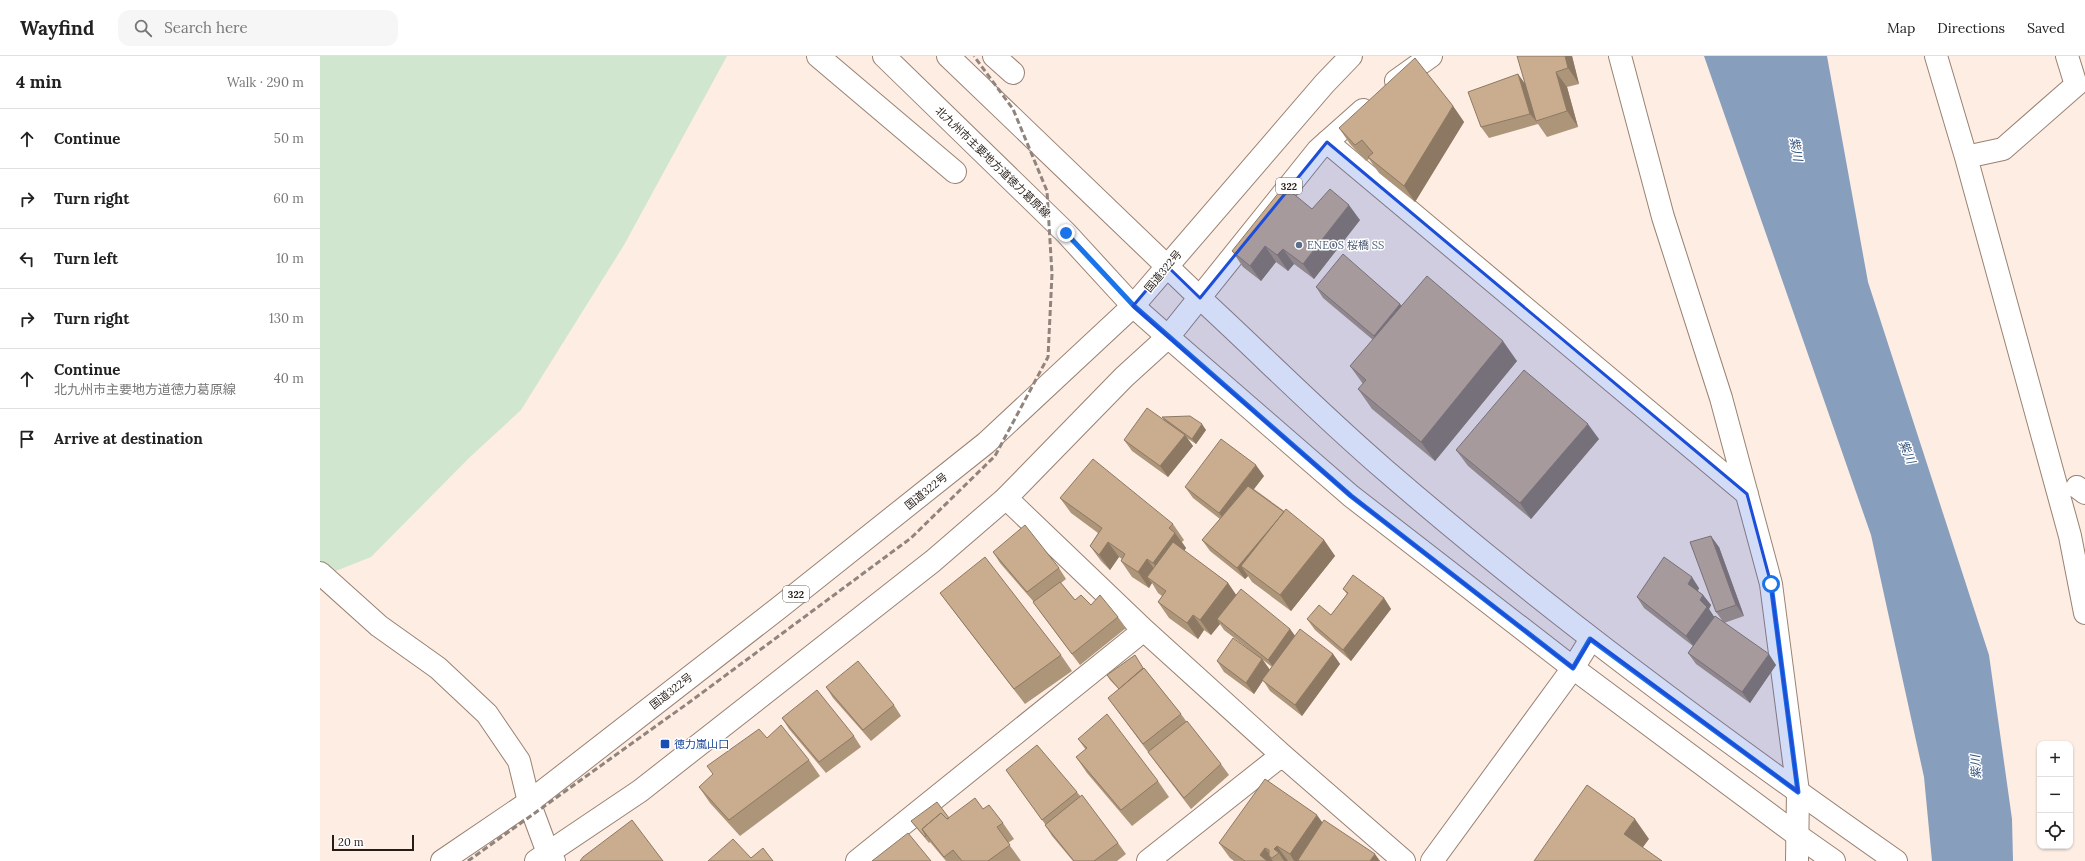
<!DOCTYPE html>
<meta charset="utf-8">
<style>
:root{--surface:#fff;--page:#f6f6f6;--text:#222;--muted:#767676;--line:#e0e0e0}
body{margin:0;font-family:Lora,"Noto Sans JP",serif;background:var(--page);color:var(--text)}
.controls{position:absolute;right:12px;bottom:12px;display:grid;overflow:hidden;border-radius:8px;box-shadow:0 1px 3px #0004}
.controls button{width:36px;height:36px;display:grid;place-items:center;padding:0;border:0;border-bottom:1px solid var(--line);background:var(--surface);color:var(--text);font:20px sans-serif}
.scale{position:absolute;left:12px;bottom:10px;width:82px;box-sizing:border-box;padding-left:4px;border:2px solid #251c16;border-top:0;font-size:11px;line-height:14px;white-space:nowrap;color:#251c16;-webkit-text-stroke:3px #fff;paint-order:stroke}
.stop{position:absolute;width:12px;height:12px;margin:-9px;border:3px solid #1a73e8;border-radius:50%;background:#fff}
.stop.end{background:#1a73e8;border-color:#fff;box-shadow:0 1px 4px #0008}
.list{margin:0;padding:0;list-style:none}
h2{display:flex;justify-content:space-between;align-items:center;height:52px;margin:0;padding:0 16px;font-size:17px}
h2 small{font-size:13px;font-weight:400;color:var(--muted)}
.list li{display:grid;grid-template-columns:26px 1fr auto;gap:12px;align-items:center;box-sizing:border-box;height:60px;padding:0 16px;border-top:1px solid var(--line)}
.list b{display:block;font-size:15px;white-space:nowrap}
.list p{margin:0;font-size:13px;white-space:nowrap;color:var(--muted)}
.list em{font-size:13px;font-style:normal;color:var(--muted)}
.icon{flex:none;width:22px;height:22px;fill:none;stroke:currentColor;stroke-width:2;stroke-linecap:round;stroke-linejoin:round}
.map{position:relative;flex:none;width:1765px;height:805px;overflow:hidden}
header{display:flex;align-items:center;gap:24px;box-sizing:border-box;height:56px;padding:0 20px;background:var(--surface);border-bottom:1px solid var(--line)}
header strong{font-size:19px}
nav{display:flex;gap:22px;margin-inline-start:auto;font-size:14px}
.search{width:280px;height:36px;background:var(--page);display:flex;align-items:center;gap:10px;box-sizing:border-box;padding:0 14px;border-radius:12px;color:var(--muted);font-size:15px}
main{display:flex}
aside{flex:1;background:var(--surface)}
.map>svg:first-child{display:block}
.green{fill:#d1e6ce}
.water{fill:#889ebd}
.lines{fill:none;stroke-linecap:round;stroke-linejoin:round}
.street-casing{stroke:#998272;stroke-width:24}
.secondary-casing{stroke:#998272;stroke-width:24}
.primary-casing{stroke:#998272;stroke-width:24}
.highway-casing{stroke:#998272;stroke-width:24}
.street{stroke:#fff;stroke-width:22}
.secondary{stroke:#fff;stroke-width:22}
.primary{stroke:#fff;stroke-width:22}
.highway{stroke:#fff;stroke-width:22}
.rail{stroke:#91847c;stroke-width:3;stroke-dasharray:6 3;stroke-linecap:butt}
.wall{fill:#ad957a;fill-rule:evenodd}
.shaded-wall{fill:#8d7963}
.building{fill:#c9ad8e;stroke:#8d7963}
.route{stroke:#1a73e8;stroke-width:5}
.marked{fill:#1d4ed8;fill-opacity:0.2;stroke:#1d4ed8;stroke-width:3;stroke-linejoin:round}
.service-dot{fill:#5c6f8a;stroke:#fff;stroke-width:1.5}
.transit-dot{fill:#1a4fb4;stroke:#fff;stroke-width:1.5}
.labels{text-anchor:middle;stroke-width:3;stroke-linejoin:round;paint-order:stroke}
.shield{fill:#fff;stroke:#66605c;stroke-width:1}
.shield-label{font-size:10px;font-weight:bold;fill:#251c16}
.street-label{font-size:11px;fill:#251c16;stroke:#fff}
.service-label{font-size:11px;fill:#4e5e75;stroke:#fff;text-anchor:start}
.transit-label{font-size:11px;fill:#164399;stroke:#fff;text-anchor:start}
.water-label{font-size:12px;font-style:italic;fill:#2f4e7a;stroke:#fff}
</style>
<header>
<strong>Wayfind</strong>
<div class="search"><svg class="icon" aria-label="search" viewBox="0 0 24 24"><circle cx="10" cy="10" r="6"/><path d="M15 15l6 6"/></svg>Search here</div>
<nav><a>Map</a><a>Directions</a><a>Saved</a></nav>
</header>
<main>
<aside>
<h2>4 min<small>Walk · 290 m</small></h2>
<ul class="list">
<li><svg class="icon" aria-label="ahead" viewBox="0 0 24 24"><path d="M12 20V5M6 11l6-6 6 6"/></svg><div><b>Continue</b></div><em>50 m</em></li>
<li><svg class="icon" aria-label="right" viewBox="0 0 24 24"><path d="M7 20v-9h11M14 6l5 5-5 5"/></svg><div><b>Turn right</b></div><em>60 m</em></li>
<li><svg class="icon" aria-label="left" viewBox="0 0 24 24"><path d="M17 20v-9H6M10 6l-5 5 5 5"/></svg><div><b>Turn left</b></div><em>10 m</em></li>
<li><svg class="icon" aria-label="right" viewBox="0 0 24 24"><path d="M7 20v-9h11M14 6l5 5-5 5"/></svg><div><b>Turn right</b></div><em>130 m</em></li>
<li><svg class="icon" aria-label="ahead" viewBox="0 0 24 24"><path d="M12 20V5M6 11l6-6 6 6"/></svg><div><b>Continue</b><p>北九州市主要地方道徳力葛原線</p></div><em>40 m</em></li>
<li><svg class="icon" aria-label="arrive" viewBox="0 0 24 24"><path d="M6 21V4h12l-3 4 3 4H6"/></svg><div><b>Arrive at destination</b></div></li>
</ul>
</aside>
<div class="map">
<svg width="1765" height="805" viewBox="0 0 1765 805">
<rect width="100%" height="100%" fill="#fdede3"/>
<path class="green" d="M0,0H407L304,189L201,354L150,401L51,501L3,520L0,519Z"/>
<path class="water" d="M1384,0H1507L1548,226L1669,599L1692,763L1693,805H1612L1604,721L1551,479Z"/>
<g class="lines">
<defs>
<path id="street" d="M498,0L635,116
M674,0L693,17
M1300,0L1343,161L1401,342L1451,528L1478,736L1477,805
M1616,0L1646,101
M1747,0L1756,29L1683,93L1646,101L1750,480L1765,557
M1007,86L1427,438
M1757,431L1765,437
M0,517L59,570L118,612L167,658L199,705L209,746L228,797L234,805
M824,574L962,699L1084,805
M537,805L824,574L686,442
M828,805L962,699"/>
<path id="secondary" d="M880,242C942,299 1001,359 1065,414C1227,554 1400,682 1576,805
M848,281L1031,440L1253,612L1477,779L1514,805
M1112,805L1253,612L1271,583"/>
<path id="primary" d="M564,0L746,177L813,250L848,281
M628,0L880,242"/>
<path id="highway" d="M1076,25L1111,0
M122,805L209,746L460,551L666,387L813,250L1005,27L1031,0
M216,805L320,735L613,505L686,442L804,321L848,281L998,94L1043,54"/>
</defs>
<use href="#street" class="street-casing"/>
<use href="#secondary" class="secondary-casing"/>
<use href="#primary" class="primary-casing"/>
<use href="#highway" class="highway-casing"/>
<use href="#street" class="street"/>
<use href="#secondary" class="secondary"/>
<use href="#primary" class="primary"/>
<use href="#highway" class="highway"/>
<path class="rail" d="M148,805L371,645L591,482L675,400L728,301L732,218L727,135L693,53L654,0"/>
</g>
<path class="wall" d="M1252,0L1259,28L1247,31L1258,71L1227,81L1218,68L1169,82L1161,71L1198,18L1204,27Z
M1133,50L1144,66L1095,146L1059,117L1049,103L1046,105L1030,88L1019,72Z
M992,153L1040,164L994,223L974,208L968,215L956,206L941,225L923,211L912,195Z
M996,231L1080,248L1082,250L1197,305L1115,405L1052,353L1038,333L1043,328L1030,310L1053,284L1003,242Z
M842,361L886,374L876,388L867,382L873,390L848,421L812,395L804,384L845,365Z
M1279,383L1211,463L1148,410L1136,394Z
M944,420L934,433L1004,484L1015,500L971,555L932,526L928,520L925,523L890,495L882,484L900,463L873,442L865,431Z
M740,442L853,468L864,484L862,486L866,492L864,495L908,527L916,539L970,573L975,580L1013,598L1020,608L982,660L950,635L943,624L934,638L904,616L897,605L935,598L904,574L900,568L891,579L884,574L878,583L849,562L838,546L842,540L838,537L832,527L829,532L812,521L801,505L802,503L799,501L790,514L781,505L770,490L778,477L751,457ZM943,604L952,611L946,620L950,614Z
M1399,491L1424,560L1404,567L1396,556Z
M673,496L739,512L746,523L741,527L755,544L798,561L806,572L760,609L721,557L713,546V545L680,507Z
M1379,532L1378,535L1383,539L1391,549L1389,553L1394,561L1456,609L1430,647L1376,608L1368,597L1373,590L1324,552L1317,541Z
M1023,533L1064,542L1071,553L1031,605L995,574L987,563L1011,559L1027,538Z
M620,537L741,599L752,615L705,648L632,553Z
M824,612L861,658L866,665L901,708L909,719L871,753L836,707L828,696L788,642L799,633L790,624L787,619Z
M506,631L574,649L581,660L551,685L513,642Z
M462,662L534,680L541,691L506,717L469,673Z
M447,682L489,704L500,720L420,780L390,747L379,731Z
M758,683L838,725L849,741L812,770L767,717L756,701L766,694Z
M686,714L757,736L798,787L806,798L797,805H753L732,780L725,769V768Z
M663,753L683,767L694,783L688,787L701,805H626L610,786L609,787L595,770L591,765L629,762Z
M1002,766L1060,805H914L910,802L899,787Z"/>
<path class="shaded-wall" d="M1245,0H1252L1259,28L1248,12Z
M1236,16L1247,31L1258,71L1247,55Z
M1198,18L1206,29L1216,65L1210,58Z
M1133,50L1144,66L1095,146L1084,130Z
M1029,149L1040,164L994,223L983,208Z
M945,190L956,206L941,225L930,210Z
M963,193L974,208L968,215L957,199Z
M1080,248L1087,259L1062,291L1054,280Z
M1183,285L1197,305L1115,405L1101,386Z
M882,368L886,374L876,388L872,383Z
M1268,368L1279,383L1211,463L1200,447Z
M865,379L873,390L848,421L840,410Z
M936,409L944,420L907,468L899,457Z
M964,456L921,510L928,520L925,523L917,512Z
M855,477L866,492L844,522L833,507Z
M1391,480L1399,491L1424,560L1416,549Z
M1004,484L1015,500L971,555L960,539Z
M788,486L799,501L790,514L779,499Z
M827,503L838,518L827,521L832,527L829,532L818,516Z
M1372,521L1379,532L1376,539L1368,528Z
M908,527L919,543L897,563L900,568L891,579L880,564Z
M1383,539L1391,549L1389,553L1395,562L1374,591L1366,580L1380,544Z
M1064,542L1071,553L1031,605L1023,594Z
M873,559L884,574L878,583L867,567Z
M970,573L978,584L956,615L948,604Z
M1013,598L1020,608L982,660L975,649Z
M1449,598L1456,609L1430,647L1422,636Z
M942,603L950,614L934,638L926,627Z
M997,759L1008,774L978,804L979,805H974L970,798Z
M1315,763L1329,783L1318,798L1304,778Z
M957,790L968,805H964L959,797L954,793Z
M945,792L952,802L949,800L953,805H944L940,799Z
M1055,798L1060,805H1050Z"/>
<path class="building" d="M1197,0H1245L1248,12L1236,16L1247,55L1216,65Z
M1095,2L1133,50L1084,130L1048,101L1053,97L1042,84L1035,89L1019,72Z
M1198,18L1210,58L1161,71L1148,36Z
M964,130L992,153L1010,133L1029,149L983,208L963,193L957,199L945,190L930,210L912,195Z
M1023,198L1080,248L1054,280L996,231Z
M1107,220L1183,285L1101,386L1038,333L1046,324L1030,310Z
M1204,314L1268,368L1200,447L1136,394Z
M827,352L865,379L840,410L804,384Z
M870,360L882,368L872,383L842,361Z
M901,383L936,409L899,457L865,431Z
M773,403L853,468L849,472L855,477L833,507L827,503L818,516L801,505L805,498L788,486L779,499L770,490L782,472L740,442Z
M928,430L964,456L917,512L882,484Z
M966,453L1004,484L960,539L921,510Z
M705,469L739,512L707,536L673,496Z
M1391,480L1416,549L1396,556L1370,486Z
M853,486L908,527L880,564L873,559L867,567L838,546L846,535L827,521Z
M665,501L741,599L694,633L620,537Z
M1344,501L1372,521L1368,528L1383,539L1380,544L1387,551L1366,580L1317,541Z
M1033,519L1064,542L1023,594L987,563L999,549L1011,559L1028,537L1023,533Z
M740,526L755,544L761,539L771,549L780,539L798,561L752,598L713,546Z
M921,533L970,573L948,604L897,563Z
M1395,560L1449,598L1422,636L1368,597Z
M980,573L1013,598L975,649L942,624Z
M913,582L942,603L926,627L897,605Z
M815,599L823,612L799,633L787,619Z
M538,605L574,649L543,674L506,631Z
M824,612L861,658L823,688L788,642Z
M497,634L534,680L499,706L462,662Z
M787,658L838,725L801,754L756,701L767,692L758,683Z
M867,665L901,708L864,742L828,696Z
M461,669L489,704L409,764L379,731L393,718L387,710L439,673L447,682Z
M717,689L757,736L722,764L686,714Z
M945,723L997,759L970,798L957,790L954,793L959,797L952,802L949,800V794L945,792L940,799L947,805H925L899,787Z
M1267,729L1315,763L1304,778L1342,805H1214Z
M762,739L798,787L774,805H754L725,769Z
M655,742L663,753L669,749L683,767L677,771L690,789L668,805H642L633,794L624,801L602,773L621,757L627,763Z
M617,746L629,762L627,763L621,757L602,773L606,780L605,781L591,765Z
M312,764L343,805H260L263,801Z
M1004,764L1055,798L1050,805H980L978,804Z
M588,777L611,805H552Z
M413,783L431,802L443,792L453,805H388Z"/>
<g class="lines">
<path class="route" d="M746,177L814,250L1031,440L1253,612L1270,583L1478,736L1451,528"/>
</g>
<path class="marked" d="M1007,86L1427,438L1451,528L1478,736L1271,583L1253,612L1031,440L813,250L847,210L880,242Z"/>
<circle class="service-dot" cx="979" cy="189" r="4"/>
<rect class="transit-dot" x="340" y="683" width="10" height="10" rx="2"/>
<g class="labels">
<g class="shield">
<rect x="956" y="122" width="26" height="16" rx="3"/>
<rect x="463" y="530" width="26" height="16" rx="3"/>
</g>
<g class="shield-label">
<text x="969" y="134">322</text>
<text x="476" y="542">322</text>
</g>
<g class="street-label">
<text transform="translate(673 106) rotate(44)" y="4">北九州市主要地方道徳力葛原線</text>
<text transform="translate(843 215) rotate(-50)" y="4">国道322号</text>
<text transform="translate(606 435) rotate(-39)" y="4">国道322号</text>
<text transform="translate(351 635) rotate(-38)" y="4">国道322号</text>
</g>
<g class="service-label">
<text x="987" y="193">ENEOS 桜橋 SS</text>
</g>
<g class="transit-label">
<text x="354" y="692">徳力嵐山口</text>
</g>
<g class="water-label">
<text transform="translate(1476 93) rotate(80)" y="4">紫川</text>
<text transform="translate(1587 396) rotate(67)" y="4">紫川</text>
<text transform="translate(1656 711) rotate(-93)" y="4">紫川</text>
</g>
</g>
</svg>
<div class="controls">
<button>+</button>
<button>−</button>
<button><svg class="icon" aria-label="locate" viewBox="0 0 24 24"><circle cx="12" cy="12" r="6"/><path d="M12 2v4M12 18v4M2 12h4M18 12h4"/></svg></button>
</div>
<div class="scale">20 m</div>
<div class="stop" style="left:1451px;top:528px"></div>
<div class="stop end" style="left:746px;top:177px"></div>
</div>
</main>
